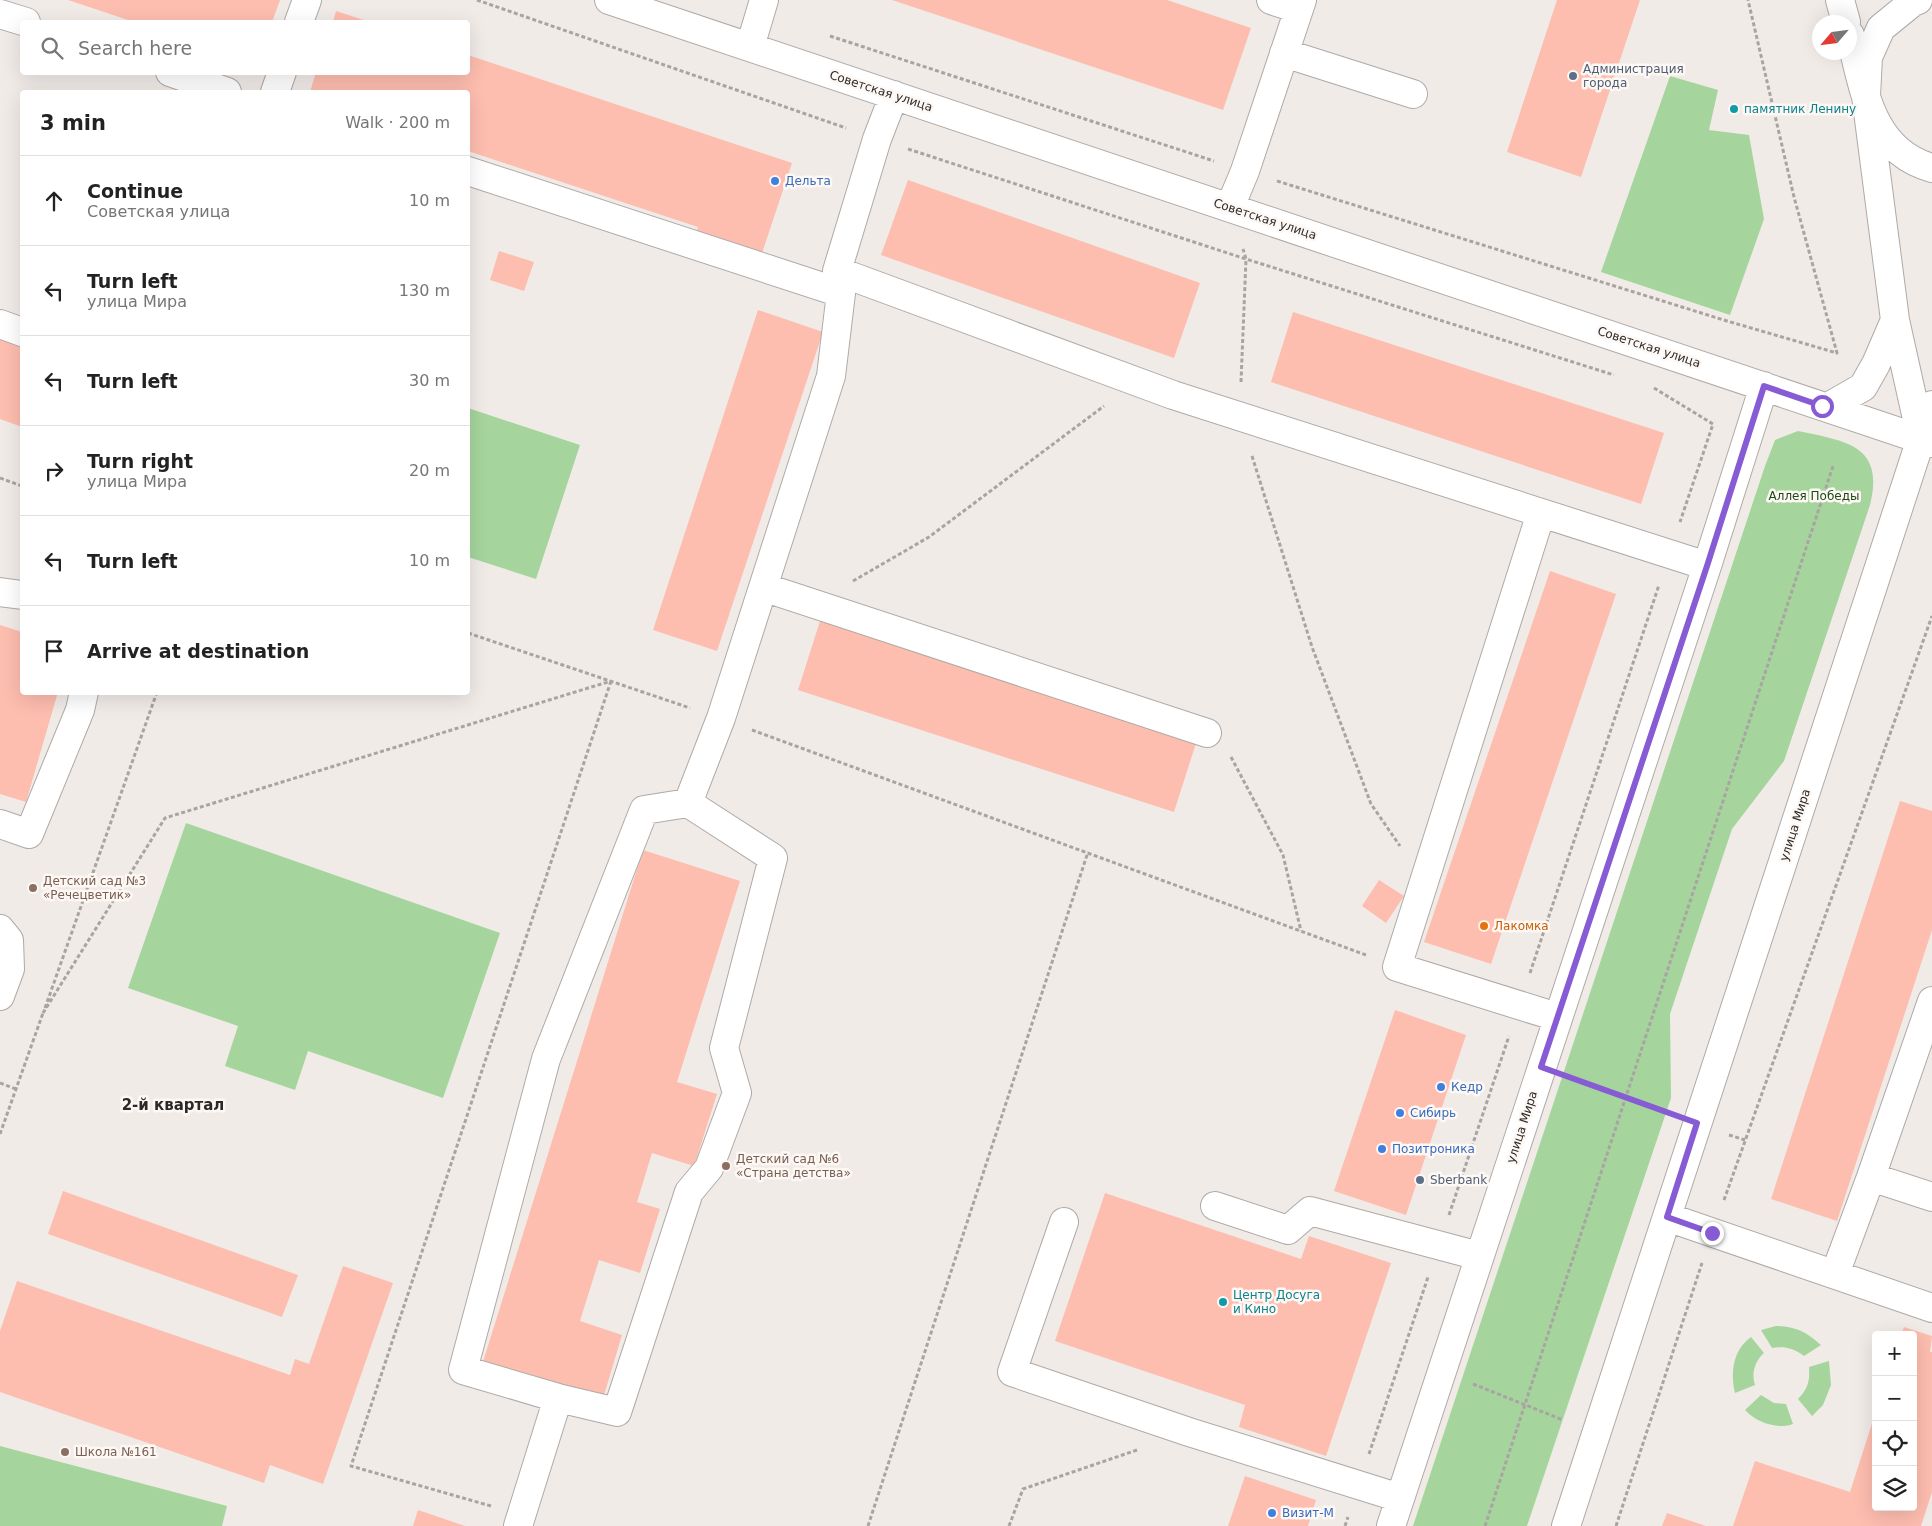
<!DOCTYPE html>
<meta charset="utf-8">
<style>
:root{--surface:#fff;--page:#f2f2f2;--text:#222;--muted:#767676;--line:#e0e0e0}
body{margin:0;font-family:"DejaVu Sans",sans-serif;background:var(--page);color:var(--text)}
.controls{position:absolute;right:15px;bottom:15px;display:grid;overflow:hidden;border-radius:5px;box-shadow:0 5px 20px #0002}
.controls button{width:45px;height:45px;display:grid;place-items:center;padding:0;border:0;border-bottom:1px solid var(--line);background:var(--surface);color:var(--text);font:25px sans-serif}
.compass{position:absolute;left:1812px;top:15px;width:45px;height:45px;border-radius:50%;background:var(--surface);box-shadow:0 5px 20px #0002;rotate:242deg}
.stop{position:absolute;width:15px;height:15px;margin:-11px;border:4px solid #875bd4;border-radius:50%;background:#fff}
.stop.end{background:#875bd4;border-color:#fff;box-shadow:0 1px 5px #0008}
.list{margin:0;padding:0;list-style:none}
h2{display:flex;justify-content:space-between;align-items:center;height:65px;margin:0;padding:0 20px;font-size:21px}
h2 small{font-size:16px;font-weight:400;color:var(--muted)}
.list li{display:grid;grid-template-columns:32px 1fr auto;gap:15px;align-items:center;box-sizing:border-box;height:90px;padding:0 20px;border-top:1px solid var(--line)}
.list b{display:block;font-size:19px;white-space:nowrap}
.list p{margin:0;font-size:16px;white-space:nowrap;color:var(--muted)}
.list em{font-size:16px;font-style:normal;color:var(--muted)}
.icon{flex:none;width:28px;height:28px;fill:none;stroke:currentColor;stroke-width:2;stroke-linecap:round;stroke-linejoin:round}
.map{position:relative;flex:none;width:1932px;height:1526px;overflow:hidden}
.search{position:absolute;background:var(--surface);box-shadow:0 5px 20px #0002;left:20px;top:20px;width:450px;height:55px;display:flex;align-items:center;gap:12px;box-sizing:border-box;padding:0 18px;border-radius:5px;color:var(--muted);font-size:19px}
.panel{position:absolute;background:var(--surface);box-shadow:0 5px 20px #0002;left:20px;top:90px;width:450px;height:605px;border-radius:5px}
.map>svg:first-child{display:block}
.green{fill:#a5d59d}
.building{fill:#fdbdaf}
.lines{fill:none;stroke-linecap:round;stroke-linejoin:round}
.minor-casing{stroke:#afaaa7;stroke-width:30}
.path{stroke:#a9a4a2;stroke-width:3;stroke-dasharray:4 2.5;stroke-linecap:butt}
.minor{stroke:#fff;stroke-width:28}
.route{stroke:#875bd4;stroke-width:6}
.service-dot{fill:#5c6f8a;stroke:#fef8f5;stroke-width:2}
.culture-dot{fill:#0f9aa8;stroke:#fef8f5;stroke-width:2}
.shop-dot{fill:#3f7fe0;stroke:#fef8f5;stroke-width:2}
.education-dot{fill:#8d6e63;stroke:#fef8f5;stroke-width:2}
.food-dot{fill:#e8710a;stroke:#fef8f5;stroke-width:2}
.labels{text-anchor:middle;stroke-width:5;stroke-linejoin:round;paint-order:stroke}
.service-label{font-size:12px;fill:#4e5e75;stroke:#fef8f5;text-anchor:start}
.street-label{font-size:12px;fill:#2c2a29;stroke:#fef8f5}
.culture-label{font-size:12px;fill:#0d838f;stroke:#fef8f5;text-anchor:start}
.shop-label{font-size:12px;fill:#366cbe;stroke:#fef8f5;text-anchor:start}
.park-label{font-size:12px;fill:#1d4916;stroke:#fef8f5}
.education-label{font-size:12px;fill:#785e54;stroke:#fef8f5;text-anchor:start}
.food-label{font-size:12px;fill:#c56008;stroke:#fef8f5;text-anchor:start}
.quarter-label{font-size:15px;font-weight:bold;fill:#2c2a29;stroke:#fef8f5}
</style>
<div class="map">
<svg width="1932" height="1526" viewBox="0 0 1932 1526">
<rect width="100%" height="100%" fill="#f1ebe8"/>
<path class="green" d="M1670,76L1718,90L1709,130L1749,135L1764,219L1730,315L1601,272Z
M468,408L580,445L536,579L468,557Z
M1798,431C1846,441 1885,445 1870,505L1784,761L1732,829L1670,1014L1671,1098L1527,1526H1413L1765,466L1775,440Z
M186,823L500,933L443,1098L308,1051L295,1090L225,1066L238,1026L128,988Z
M1776,1326C1796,1327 1805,1331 1821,1345L1804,1356C1793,1348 1785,1346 1772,1348L1761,1330Z
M1751,1337L1764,1353C1755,1361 1751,1373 1755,1385L1735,1393C1730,1372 1733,1350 1751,1337Z
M1829,1361L1831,1385L1823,1405L1812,1416L1798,1399C1808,1389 1810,1381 1809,1367Z
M1761,1395L1774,1403L1786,1404L1793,1424C1777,1430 1756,1422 1745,1410Z
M0,1446L227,1506L222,1526H0Z"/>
<path class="building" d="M68,0H280L272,22H134Z
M892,0H1167L1251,28L1223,110Z
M1557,0H1640L1581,177L1507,152Z
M336,11L370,22H333Z
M468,55L792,163L756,271L691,249L698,227L468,151V92H310L316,72H468Z
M908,180L1200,283L1174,358L881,255Z
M499,251L534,262L524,291L490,280Z
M758,310L823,332L717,651L653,630Z
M1293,312L1664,433L1641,504L1271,382Z
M0,338L22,346V427L0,419Z
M1550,571L1616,594L1491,964L1424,942Z
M821,618L1197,740L1174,812L798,690Z
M0,625L22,632V692H58L26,802L0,794Z
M1900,801L1932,811V930L1837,1221L1771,1199Z
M643,850L740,881L677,1082L717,1094L694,1166L652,1153L637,1202L660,1209L640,1273L599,1260L580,1321L622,1335L602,1402L482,1365Z
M1379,880L1404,896L1386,923L1362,906Z
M1395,1010L1466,1035L1406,1215L1334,1191Z
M63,1191L298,1275L282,1317L48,1234Z
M1105,1193L1301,1259L1309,1236L1391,1263L1326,1456L1239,1427L1245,1405L1055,1341Z
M343,1266L393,1283L323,1484L270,1465L264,1483L0,1392V1331L17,1281L290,1375L295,1359L309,1364Z
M1904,1327L1932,1336L1930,1352H1932V1492L1921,1526H1733L1755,1461L1850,1492L1875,1414L1876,1507H1913V1335H1901Z
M1245,1476L1316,1500L1308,1526H1228Z
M418,1510L465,1526H413Z
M1667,1513L1706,1526H1662Z"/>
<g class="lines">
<defs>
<path id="minor" d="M609,0L1932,443
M1271,0L1298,9
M1840,0L1846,22
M1918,0L1913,2L1881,28L1868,57L1866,96L1895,320L1921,437
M0,14L26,22
M299,22L307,0
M1850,35C1864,88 1870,151 1932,168
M750,47L764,0
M1284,53L1413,94
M170,72L227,92
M275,92L282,72
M468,171L841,293
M1230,207L1245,171L1302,0
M837,271L877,139L894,95
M0,324L22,332
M1828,407L1863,387L1876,364L1895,320
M1541,513L1397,967L1557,1017
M763,587L1207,733
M0,592L22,595
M688,803L644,810L546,1059L463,1370L558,1398L617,1412L689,1192L709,1168L737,1093L724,1048L773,858L688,803L721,718L831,376L841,293L837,271L1173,395L1707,566
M0,824L29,834L80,710L84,692
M0,929L9,940L10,969L0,996
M1871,1177L1932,1001
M1215,1206L1288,1230L1310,1211L1479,1256
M1667,1217L1932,1308
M1064,1222L1012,1372L1189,1432L1400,1498
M1835,1274L1871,1177L1932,1197
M518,1526L558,1398
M1391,1526L1707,566L1764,386
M1566,1526L1932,405"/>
</defs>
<use href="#minor" class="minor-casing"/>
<path class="path" d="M477,0L846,128
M830,36L1214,161
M908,149L1246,259L1614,375
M1277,181L1727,321L1837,353L1794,197L1748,0
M1241,382L1246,259L1243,249
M1654,388L1713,424L1680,522
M1252,456L1312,647L1371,804L1400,846
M0,478L22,486
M853,581L929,537L1104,406
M468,633L690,708
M752,730L1366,955
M1231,757L1283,855L1301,931
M1530,973L1659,585
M45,1008L157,692
M43,1013L165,818L611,681
M1574,1079L1667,1112
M0,1083L16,1089
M0,1134L43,1013
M1729,1135L1745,1140
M1724,1200L1932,616
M1449,1215L1509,1036
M1473,1384L1563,1420
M1369,1454L1428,1277
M491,1506L351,1466L611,681
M868,1526L1088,852
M1009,1526L1023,1489L1137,1450
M1345,1526L1348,1517
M1485,1526L1833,466
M1616,1526L1702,1263"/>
<use href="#minor" class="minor"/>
</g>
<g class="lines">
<path class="route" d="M1712,1233L1667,1217L1697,1123L1541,1067L1707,566L1764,386L1822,406"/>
</g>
<g class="service-dot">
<circle cx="1573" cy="76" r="5"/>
<circle cx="1420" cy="1180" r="5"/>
</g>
<g class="culture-dot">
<circle cx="1734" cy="109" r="5"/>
<circle cx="1223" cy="1302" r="5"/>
</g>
<g class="shop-dot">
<circle cx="775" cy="181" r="5"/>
<circle cx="1441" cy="1087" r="5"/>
<circle cx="1400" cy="1113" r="5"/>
<circle cx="1382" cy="1149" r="5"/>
<circle cx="1272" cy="1513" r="5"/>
</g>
<g class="education-dot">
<circle cx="33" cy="888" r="5"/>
<circle cx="726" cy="1166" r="5"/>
<circle cx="65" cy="1452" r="5"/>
</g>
<circle class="food-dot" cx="1484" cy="926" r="5"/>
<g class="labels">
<g class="service-label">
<text x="1583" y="73">Администрация<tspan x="1583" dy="14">города</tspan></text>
<text x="1430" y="1184">Sberbank</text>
</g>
<g class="street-label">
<text transform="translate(881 91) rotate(18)" y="4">Советская улица</text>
<text transform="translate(1265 219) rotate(18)" y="4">Советская улица</text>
<text transform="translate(1649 347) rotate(18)" y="4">Советская улица</text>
<text transform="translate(1795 825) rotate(-72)" y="4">улица Мира</text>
<text transform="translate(1522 1127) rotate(-72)" y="4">улица Мира</text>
</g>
<g class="culture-label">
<text x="1744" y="113">памятник Ленину</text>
<text x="1233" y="1299">Центр Досуга<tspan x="1233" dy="14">и Кино</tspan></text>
</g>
<g class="shop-label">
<text x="785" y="185">Дельта</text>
<text x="1451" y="1091">Кедр</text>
<text x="1410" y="1117">Сибирь</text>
<text x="1392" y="1153">Позитроника</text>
<text x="1282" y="1517">Визит-М</text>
</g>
<g class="park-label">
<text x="1814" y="500">Аллея Победы</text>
</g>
<g class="education-label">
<text x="43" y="885">Детский сад №3<tspan x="43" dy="14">«Речецветик»</tspan></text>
<text x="736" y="1163">Детский сад №6<tspan x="736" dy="14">«Страна детства»</tspan></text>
<text x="75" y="1456">Школа №161</text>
</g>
<g class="food-label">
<text x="1494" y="930">Лакомка</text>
</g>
<g class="quarter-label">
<text x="173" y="1110">2-й квартал</text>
</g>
</g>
</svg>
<div class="controls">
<button>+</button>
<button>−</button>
<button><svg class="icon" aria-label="locate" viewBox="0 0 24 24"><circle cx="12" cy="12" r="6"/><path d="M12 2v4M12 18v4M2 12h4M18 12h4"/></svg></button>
<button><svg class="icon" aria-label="layers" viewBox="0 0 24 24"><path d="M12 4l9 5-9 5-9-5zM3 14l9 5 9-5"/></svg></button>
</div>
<svg class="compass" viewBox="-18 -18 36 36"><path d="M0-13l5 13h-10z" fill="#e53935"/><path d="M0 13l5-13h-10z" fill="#767676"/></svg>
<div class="stop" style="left:1822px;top:406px"></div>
<div class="stop end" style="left:1712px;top:1233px"></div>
<div class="search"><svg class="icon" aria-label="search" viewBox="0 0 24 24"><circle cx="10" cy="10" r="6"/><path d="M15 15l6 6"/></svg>Search here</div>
<section class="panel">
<h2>3 min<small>Walk · 200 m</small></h2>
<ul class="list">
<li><svg class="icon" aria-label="ahead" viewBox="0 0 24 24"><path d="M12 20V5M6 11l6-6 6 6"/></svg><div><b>Continue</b><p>Советская улица</p></div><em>10 m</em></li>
<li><svg class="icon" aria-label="left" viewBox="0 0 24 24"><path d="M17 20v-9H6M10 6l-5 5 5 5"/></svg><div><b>Turn left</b><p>улица Мира</p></div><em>130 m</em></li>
<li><svg class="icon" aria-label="left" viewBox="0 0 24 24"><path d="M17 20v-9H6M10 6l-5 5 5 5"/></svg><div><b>Turn left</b></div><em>30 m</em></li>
<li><svg class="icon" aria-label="right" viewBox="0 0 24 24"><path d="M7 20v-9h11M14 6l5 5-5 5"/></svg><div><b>Turn right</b><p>улица Мира</p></div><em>20 m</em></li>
<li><svg class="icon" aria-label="left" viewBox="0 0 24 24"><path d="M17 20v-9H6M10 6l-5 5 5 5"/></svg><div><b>Turn left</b></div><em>10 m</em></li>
<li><svg class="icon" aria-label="arrive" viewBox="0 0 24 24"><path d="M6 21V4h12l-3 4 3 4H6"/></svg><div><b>Arrive at destination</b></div></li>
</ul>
</section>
</div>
